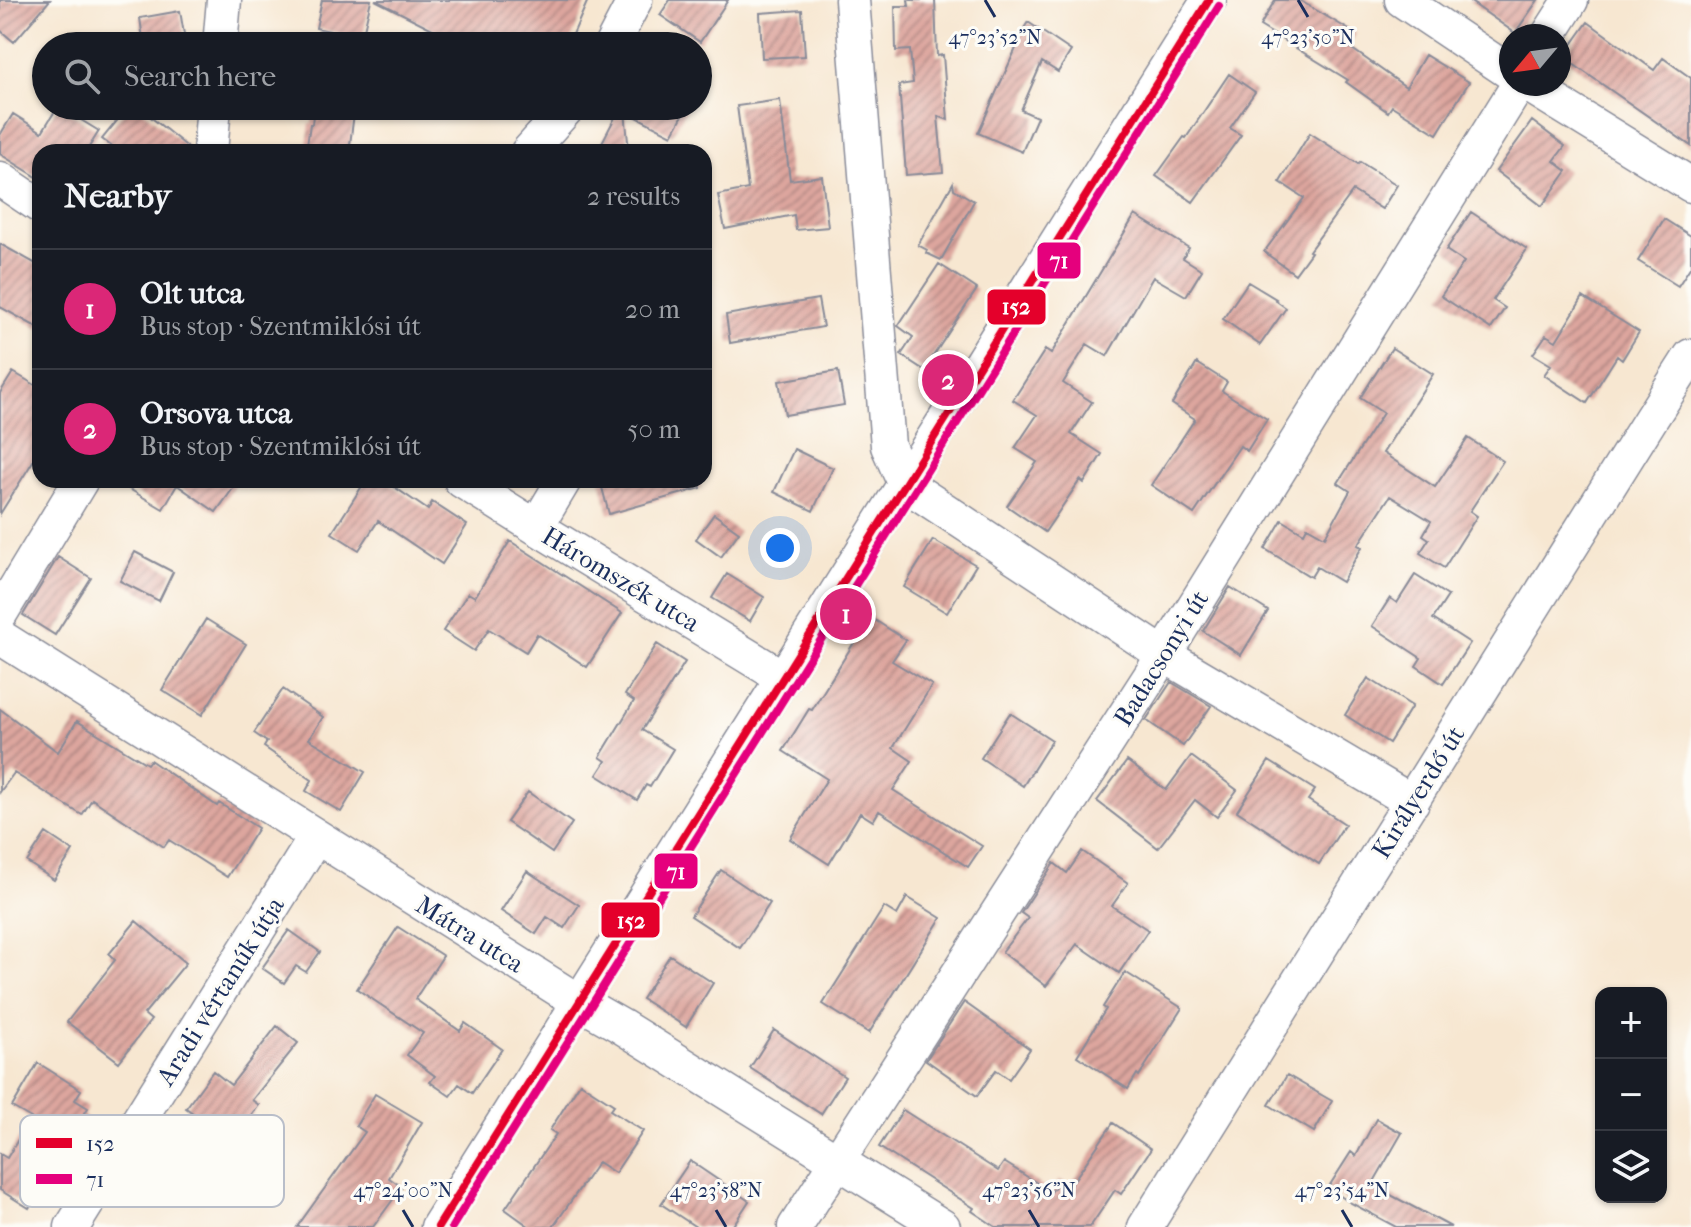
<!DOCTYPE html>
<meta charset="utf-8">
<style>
:root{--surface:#171b24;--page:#20242c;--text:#f1f3f6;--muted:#9ea1a6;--line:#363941;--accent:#db2777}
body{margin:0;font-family:"IM FELL French Canon",serif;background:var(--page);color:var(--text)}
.controls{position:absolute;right:24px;bottom:24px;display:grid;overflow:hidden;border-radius:16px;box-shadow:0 2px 6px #0004}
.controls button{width:72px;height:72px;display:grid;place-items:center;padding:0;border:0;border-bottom:2px solid var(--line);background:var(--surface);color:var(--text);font:40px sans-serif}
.compass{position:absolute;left:1499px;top:24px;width:72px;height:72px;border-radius:50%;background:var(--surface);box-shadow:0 2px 6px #0004;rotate:241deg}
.you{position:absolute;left:780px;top:548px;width:28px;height:28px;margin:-20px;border:6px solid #fff;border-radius:50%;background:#1a73e8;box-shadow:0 0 0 12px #1a73e833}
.badge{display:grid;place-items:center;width:52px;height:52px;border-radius:50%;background:var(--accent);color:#fff;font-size:26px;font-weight:700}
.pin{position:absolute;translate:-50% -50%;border:4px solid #fff;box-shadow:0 2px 8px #0006}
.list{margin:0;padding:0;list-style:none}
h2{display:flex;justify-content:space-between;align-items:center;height:104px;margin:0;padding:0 32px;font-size:34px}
h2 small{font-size:26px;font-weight:400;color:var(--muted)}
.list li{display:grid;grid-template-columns:52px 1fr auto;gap:24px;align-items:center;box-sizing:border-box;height:120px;padding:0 32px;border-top:2px solid var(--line)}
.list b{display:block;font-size:30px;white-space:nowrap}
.list p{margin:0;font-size:26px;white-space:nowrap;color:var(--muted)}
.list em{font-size:26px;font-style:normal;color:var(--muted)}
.icon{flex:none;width:44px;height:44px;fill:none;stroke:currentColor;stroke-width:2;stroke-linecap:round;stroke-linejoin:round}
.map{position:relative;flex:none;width:1691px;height:1227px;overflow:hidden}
.search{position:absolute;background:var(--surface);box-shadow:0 2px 6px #0004;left:32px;top:32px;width:680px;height:88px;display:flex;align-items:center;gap:20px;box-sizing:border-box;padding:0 28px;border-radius:44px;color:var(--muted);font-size:30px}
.panel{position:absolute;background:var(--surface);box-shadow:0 2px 6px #0004;left:32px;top:144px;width:680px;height:344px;border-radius:24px}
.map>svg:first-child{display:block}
.building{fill:url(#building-hatch)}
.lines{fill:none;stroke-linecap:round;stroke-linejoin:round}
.minor-casing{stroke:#898b98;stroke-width:37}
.minor{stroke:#fff;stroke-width:34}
.bus-1-casing{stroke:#fdfcf7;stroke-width:14}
.bus-2-casing{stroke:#fdfcf7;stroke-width:14}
.bus-1{stroke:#e4002b;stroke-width:8}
.bus-2{stroke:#e5007d;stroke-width:8}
.ticks{fill:none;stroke:#1b2f5e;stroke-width:3}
.labels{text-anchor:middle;stroke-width:6;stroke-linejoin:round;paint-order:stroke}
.street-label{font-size:26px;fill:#1b2f5e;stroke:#fdfcf7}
.key{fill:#fdfcf7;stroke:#b9bec9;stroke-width:2}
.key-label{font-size:22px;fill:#1b2f5e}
.ticks-label{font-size:20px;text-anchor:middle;fill:#1b2f5e;stroke:#fdfcf7;stroke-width:6;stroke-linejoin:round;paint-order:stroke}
.line-badge{stroke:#fdfcf7;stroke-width:3}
.badge-label{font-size:22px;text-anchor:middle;font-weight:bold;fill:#fff}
</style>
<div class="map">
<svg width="1691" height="1227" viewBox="0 0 1691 1227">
<defs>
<pattern id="building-hatch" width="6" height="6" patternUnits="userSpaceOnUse" patternTransform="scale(2)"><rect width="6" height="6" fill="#dda69e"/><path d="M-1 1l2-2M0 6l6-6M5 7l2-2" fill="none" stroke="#b28884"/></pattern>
</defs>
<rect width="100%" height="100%" fill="#fdfcf7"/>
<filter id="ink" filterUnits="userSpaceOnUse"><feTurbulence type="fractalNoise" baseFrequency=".0125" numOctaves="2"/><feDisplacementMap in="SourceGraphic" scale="16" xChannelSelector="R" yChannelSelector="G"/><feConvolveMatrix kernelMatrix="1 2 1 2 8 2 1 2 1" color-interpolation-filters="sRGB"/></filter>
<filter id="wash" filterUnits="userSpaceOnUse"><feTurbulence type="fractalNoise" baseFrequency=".006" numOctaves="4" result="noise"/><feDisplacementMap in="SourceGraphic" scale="32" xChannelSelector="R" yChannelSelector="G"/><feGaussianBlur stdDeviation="1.8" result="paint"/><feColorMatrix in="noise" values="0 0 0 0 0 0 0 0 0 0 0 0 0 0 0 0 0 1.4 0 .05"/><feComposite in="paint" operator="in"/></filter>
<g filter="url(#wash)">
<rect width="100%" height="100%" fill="#f7e7d1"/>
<g id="blocks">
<path class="building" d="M0,0H50L14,42L0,30Z
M322,0H371L362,38L316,28Z
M375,0H588L568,46H466Z
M670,0H728L700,42L660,15Z
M908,0H935L937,56L943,55L948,120L938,116L943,172L906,175L899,85L913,83L910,50L896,51L895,6H909Z
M1275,0H1299L1356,34L1348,46L1406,87L1425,55L1469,82L1437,134L1392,106L1388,112L1346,82L1348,80L1260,26Z
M1468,0H1538L1515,33Z
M802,10L805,56L762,58L760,13Z
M180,11L186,46H144L140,18Z
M1028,22L1071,51L1058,72L1042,62L1021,110L1037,117L1022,152L978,133L1017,46L1014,44Z
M1588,22L1654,70L1663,58L1691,78V146L1563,57Z
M1229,74L1255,92L1230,128L1241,135L1193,202L1156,176L1184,137L1186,138Z
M780,100L790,180L822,176L828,227L796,230L794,215L725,229L718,195L748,189L737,106Z
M58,106L99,131L86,152H40V179L0,154V135L13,114L42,132Z
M129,106H137L190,149V152H119L102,139Z
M314,106H355L349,152H306L310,124H312Z
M616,106H688L672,135L625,111L629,152H597L620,108Z
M1532,121L1565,146L1554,161L1567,171L1542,206L1496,171Z
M1310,133L1358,164L1360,162L1397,185L1382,209L1353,191L1309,251L1311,252L1295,274L1264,252L1304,198L1280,182Z
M953,183L954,189L974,201L941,260L926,253L927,250L918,245Z
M1471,212L1527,249L1493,300L1505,308L1491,329L1441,296L1464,262L1446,250Z
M1135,215L1189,248L1183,258L1202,270L1186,296L1153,277L1107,356L1087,344L1063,383L1092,402L1071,434L1102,454L1084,483L1080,480L1045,532L1007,506L1037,462L1015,448L1037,415L1013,400L1045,350L1051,354Z
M1664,219L1691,236V266L1678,286L1638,261Z
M0,244L40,266V329L0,307Z
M939,264L977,289L924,370L901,355L913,337L898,326Z
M1248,282L1276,299L1275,300L1286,308L1260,345L1223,319Z
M1583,297L1639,332L1622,360L1617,356L1587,403L1544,375L1551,365L1533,354L1546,335L1556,341Z
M818,299L823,327L730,343L726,315Z
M1392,348L1433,374L1383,453L1435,487L1468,438L1503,461L1470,511L1477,516L1444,568L1420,553L1429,539L1423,535L1431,521L1390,496L1358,545L1362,547L1342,582L1317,567L1311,577L1265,549L1282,520L1304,533L1307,527L1325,537L1350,491L1338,483L1383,413L1360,398Z
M1197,363L1227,382L1222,391L1267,419L1247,451L1240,446L1194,514L1151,485L1195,419L1172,404Z
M838,371L844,405L785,415L779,381Z
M13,372L40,388V450L0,514V393Z
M794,449L833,468L813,511L774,492Z
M114,480H239L216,512L177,485L163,509Z
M366,480H384L428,510L432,502L467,525L442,564L378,521L359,550L332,533Z
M600,480H700L701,488L609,514Z
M714,514L739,532L721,557L696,539Z
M933,540L976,565L947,613L904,587Z
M510,541L622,613L587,667L537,634L526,652L489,629L474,651L443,631L468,593L475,597Z
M135,552L173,572L159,601L120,581Z
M58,557L91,578L55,635L23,615Z
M727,574L764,597L750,621L712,598Z
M1415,575L1448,596L1433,619L1470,643L1443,684L1416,666L1421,658L1372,626L1390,598L1397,603Z
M1230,587L1268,611L1241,655L1203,631Z
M870,617L906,640L892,661L932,685L893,748L912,761L893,790L982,846L968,867L879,811L873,821L860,813L829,864L790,839L827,779L783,751L809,709L812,710Z
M206,619L246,644L202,715L162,690Z
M657,644L685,662L642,730L673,749L650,787L646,785L637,800L597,775L606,761L600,757L634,701L625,695Z
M1368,678L1412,706L1389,743L1345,715Z
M1171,682L1211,706L1183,746L1146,720Z
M283,689L323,717L309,739L365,772L341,812L306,791L312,780L264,747L267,742L254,733Z
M0,709L58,752L77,721L147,764L150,760L217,806L219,803L258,828L227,877L169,840L164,847L92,799L82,815L14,773L0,792Z
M1010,713L1052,740L1023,786L981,758Z
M1191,756L1237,790L1217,817L1195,800L1158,848L1097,801L1127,761L1166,790Z
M1269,761L1315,790L1308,800L1345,824L1319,864L1237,811Z
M528,792L572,823L552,853L507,822Z
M46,833L73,851L54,880L27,862Z
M1082,851L1128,883L1112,906L1148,930L1119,973L1077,944L1046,986L1002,952L1028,918L1021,913L1054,863L1067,873Z
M721,870L770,903L740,948L691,916Z
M527,871L579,905L564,928L547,917L536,934L501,911Z
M907,897L941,918L869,1033L823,1004L884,907L897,915Z
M136,921L186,963L144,1014L151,1020L119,1062L67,1022L115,960L109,954Z
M398,927L443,956L415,999L460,1031L465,1023L502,1049L472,1093L459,1084L450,1096L430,1082L435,1076L407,1055L423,1033L357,989Z
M289,930L320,952L306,972L296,966L284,983L262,968Z
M670,955L713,983L686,1027L642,999Z
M1125,972L1182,1008L1139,1076L1137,1074L1128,1089L1077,1056L1106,1009L1103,1007Z
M964,1002L1030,1049L1009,1079L996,1070L977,1096L926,1060Z
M277,1026L298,1043L252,1100L259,1105L233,1142L186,1108L213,1071L231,1085Z
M774,1030L845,1077L821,1114L750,1068Z
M38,1063L81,1090L75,1100L88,1108L83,1116L103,1127L88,1152L69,1141L29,1208L0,1190V1154L7,1158L31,1118L12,1107Z
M1287,1075L1332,1101L1314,1132L1269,1105Z
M580,1083L614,1105L610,1110L643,1131L615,1173L598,1162L553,1227H530L505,1209L556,1134L550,1130Z
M375,1094L422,1122L389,1178L402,1187L373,1227H297L365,1132L356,1126Z
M903,1110L998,1171L1004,1162L1051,1192L1060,1180L1070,1186L1113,1123L1151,1149L1121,1194L1115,1190L1090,1227H996L972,1211L974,1208L879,1147Z
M1376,1119L1402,1133L1372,1185L1451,1227H1396L1351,1203L1328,1188L1351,1152L1356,1156Z
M690,1161L749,1201L732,1227H696L661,1204Z"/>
</g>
</g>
<g filter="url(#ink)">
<use href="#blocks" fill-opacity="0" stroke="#898b98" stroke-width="2"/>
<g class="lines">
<defs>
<path id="minor" d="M852,0L888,446L905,484L1164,655L1412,802
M1402,0L1511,73
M1548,36L1571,0
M220,46L224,0
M611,46L635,0
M1527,84L1691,185
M210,152L214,106
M528,152L569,106
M0,179L40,206
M461,480L536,527L782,677
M536,527L564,480
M0,614L81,480
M0,637L579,1002L621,1026L943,1227
M72,1227L316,837
M438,1227L1209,0
M795,1227L1164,655L1519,84
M1145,1227L1650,420L1691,356"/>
</defs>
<use href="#minor" class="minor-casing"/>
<use href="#minor" class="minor"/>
<defs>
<path id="bus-1" d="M438,1227L1209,0"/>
<path id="bus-2" d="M452,1227L1219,6"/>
</defs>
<use href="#bus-1" class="bus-1-casing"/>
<use href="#bus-2" class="bus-2-casing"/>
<use href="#bus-1" class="bus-1"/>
<use href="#bus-2" class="bus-2"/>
</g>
</g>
<path class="ticks" d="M985,0L995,17M1298,0L1308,17M403,1210L413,1227M716,1210L726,1227M1029,1210L1039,1227M1342,1210L1352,1227"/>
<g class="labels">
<g class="street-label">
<text transform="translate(621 579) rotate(31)" y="9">Háromszék utca</text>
<text transform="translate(1161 658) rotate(-58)" y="9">Badacsonyi út</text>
<text transform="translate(1418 792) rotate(-58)" y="9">Királyerdő út</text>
<text transform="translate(470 934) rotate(32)" y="9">Mátra utca</text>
<text transform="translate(220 991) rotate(-58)" y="9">Aradi vértanúk útja</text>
</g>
</g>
<rect x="20" y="1115" width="264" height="92" rx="12" class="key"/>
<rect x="36" y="1138" width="36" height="10" fill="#e4002b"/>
<rect x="36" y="1174" width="36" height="10" fill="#e5007d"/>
<g class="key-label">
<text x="86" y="1151">152</text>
<text x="86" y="1187">71</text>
</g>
<g class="ticks-label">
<text x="995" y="44">47°23'52"N</text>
<text x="1308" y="44">47°23'50"N</text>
<text x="403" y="1197">47°24'00"N</text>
<text x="716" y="1197">47°23'58"N</text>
<text x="1029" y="1197">47°23'56"N</text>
<text x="1342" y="1197">47°23'54"N</text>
</g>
<g class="line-badge">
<rect x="1036" y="241" width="46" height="39" rx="8" fill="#e5007d"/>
<rect x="986" y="288" width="61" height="38" rx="8" fill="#e4002b"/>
<rect x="653" y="852" width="46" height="38" rx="8" fill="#e5007d"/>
<rect x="600" y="901" width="61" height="38" rx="8" fill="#e4002b"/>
</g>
<g class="badge-label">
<text x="1059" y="268">71</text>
<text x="1016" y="314">152</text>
<text x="676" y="879">71</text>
<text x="631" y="928">152</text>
</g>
</svg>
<div class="controls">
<button>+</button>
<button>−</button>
<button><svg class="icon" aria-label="layers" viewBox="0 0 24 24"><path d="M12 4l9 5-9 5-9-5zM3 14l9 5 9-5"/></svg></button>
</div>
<svg class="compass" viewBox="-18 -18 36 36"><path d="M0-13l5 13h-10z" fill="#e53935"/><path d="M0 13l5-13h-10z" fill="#9ea1a6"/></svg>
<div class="you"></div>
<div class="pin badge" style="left:846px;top:614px">1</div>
<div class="pin badge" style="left:948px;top:380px">2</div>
<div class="search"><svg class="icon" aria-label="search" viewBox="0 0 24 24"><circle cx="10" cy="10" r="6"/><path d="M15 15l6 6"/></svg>Search here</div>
<section class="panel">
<h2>Nearby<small>2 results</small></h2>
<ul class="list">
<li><span class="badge">1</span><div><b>Olt utca</b><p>Bus stop · Szentmiklósi út</p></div><em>20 m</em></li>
<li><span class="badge">2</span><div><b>Orsova utca</b><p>Bus stop · Szentmiklósi út</p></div><em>50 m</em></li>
</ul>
</section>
</div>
